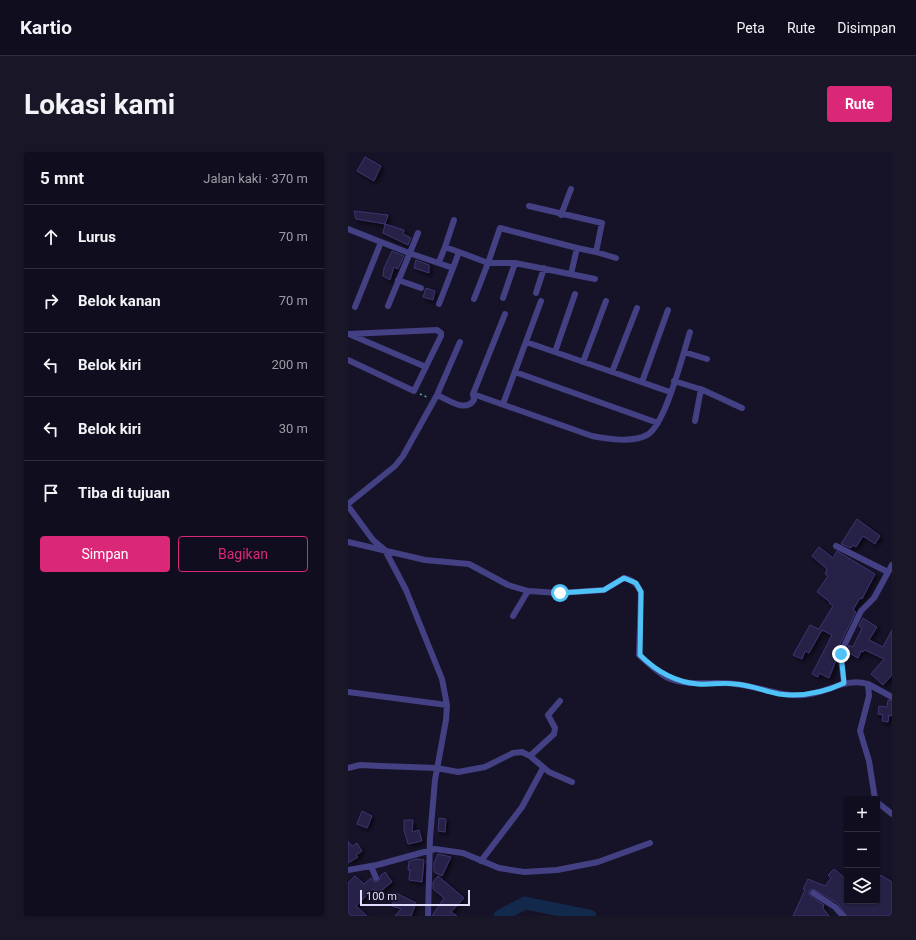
<!DOCTYPE html>
<html lang="id">
<meta charset="utf-8">
<style>
:root{--surface:#100e1e;--page:#191727;--text:#f1f3f6;--muted:#9c9ca4;--line:#302e3c;--accent:#db2777}
body{margin:0;font-family:Roboto,sans-serif;background:var(--page);color:var(--text)}
.controls{position:absolute;right:12px;bottom:12px;display:grid;overflow:hidden;border-radius:4px;box-shadow:0 1px 3px #0004}
.controls button{width:36px;height:36px;display:grid;place-items:center;padding:0;border:0;border-bottom:1px solid var(--line);background:var(--surface);color:var(--text);font:20px sans-serif}
.scale{position:absolute;left:12px;bottom:10px;width:110px;box-sizing:border-box;padding-left:4px;border:2px solid #dfdcfc;border-top:0;font-size:11px;line-height:14px;white-space:nowrap;color:#dfdcfc;-webkit-text-stroke:3px #161228;paint-order:stroke}
.stop{position:absolute;width:12px;height:12px;margin:-9px;border:3px solid #4fc3f7;border-radius:50%;background:#fff}
.stop.end{background:#4fc3f7;border-color:#fff;box-shadow:0 1px 4px #0008}
.list{margin:0;padding:0;list-style:none}
h2{display:flex;justify-content:space-between;align-items:center;height:52px;margin:0;padding:0 16px;font-size:17px}
h2 small{font-size:13px;font-weight:400;color:var(--muted)}
.list li{display:grid;grid-template-columns:26px 1fr auto;gap:12px;align-items:center;box-sizing:border-box;height:64px;padding:0 16px;border-top:1px solid var(--line)}
.list b{display:block;font-size:15px;white-space:nowrap}
.list em{font-size:13px;font-style:normal;color:var(--muted)}
.actions{display:flex;gap:8px;padding:12px 16px}
.actions a{flex:1;padding:9px 0;border:1px solid var(--accent);border-radius:4px;text-align:center;font-size:14px;color:var(--accent)}
.actions .main{background:var(--accent);color:#fff}
.icon{flex:none;width:22px;height:22px;fill:none;stroke:currentColor;stroke-width:2;stroke-linecap:round;stroke-linejoin:round}
.map{position:relative;flex:none;width:544px;height:764px;overflow:hidden;border-radius:4px}
header{display:flex;align-items:center;gap:24px;box-sizing:border-box;height:56px;padding:0 20px;background:var(--surface);border-bottom:1px solid var(--line)}
header strong{font-size:19px}
nav{display:flex;gap:22px;margin-inline-start:auto;font-size:14px}
.intro{display:flex;align-items:center;justify-content:space-between;box-sizing:border-box;height:96px;padding:0 24px}
h1{margin:0;font-size:28px}
.button{padding:10px 18px;border-radius:4px;background:var(--accent);color:#fff;font-size:14px;font-weight:700}
main{display:flex;gap:24px;padding:0 24px}
aside{flex:1;background:var(--surface);border-radius:4px;box-shadow:0 1px 3px #0004}
.map>svg:first-child{display:block}
.lines{fill:none;stroke-linecap:round;stroke-linejoin:round}
.river{stroke:#13294b;stroke-width:13}
.building{fill:#272047;stroke:#3f3471;filter:url(#shadow)}
.path{stroke:#3ab2a9;stroke-width:1.5;stroke-dasharray:2 3;stroke-linecap:butt}
.minor{stroke:#434183;stroke-width:6}
.route{stroke:#4fc3f7;stroke-width:5}
</style>
<header>
<strong>Kartio</strong>
<nav><a>Peta</a><a>Rute</a><a>Disimpan</a></nav>
</header>
<div class="intro"><h1>Lokasi kami</h1><a class="button">Rute</a></div>
<main>
<aside>
<h2>5 mnt<small>Jalan kaki · 370 m</small></h2>
<ul class="list">
<li><svg class="icon" aria-label="ahead" viewBox="0 0 24 24"><path d="M12 20V5M6 11l6-6 6 6"/></svg><div><b>Lurus</b></div><em>70 m</em></li>
<li><svg class="icon" aria-label="right" viewBox="0 0 24 24"><path d="M7 20v-9h11M14 6l5 5-5 5"/></svg><div><b>Belok kanan</b></div><em>70 m</em></li>
<li><svg class="icon" aria-label="left" viewBox="0 0 24 24"><path d="M17 20v-9H6M10 6l-5 5 5 5"/></svg><div><b>Belok kiri</b></div><em>200 m</em></li>
<li><svg class="icon" aria-label="left" viewBox="0 0 24 24"><path d="M17 20v-9H6M10 6l-5 5 5 5"/></svg><div><b>Belok kiri</b></div><em>30 m</em></li>
<li><svg class="icon" aria-label="arrive" viewBox="0 0 24 24"><path d="M6 21V4h12l-3 4 3 4H6"/></svg><div><b>Tiba di tujuan</b></div></li>
</ul>
<div class="actions"><a class="main">Simpan</a><a>Bagikan</a></div>
</aside>
<div class="map">
<svg width="544" height="764" viewBox="0 0 544 764">
<defs>
<filter id="shadow"><feDropShadow dx="2.5" dy="2.5" stdDeviation="2" flood-color="#0009"/></filter>
</defs>
<rect width="100%" height="100%" fill="#161228"/>
<g class="lines">
<path class="river" d="M152,764L177,751L242,764"/>
</g>
<path class="building" d="M17,5L33,14L26,29L9,19Z
M6,59L40,63L37,72L8,67Z
M37,72L56,78L55,82L63,86L60,93L35,81Z
M44,99L56,104L50,117L46,115L42,128L35,124L36,116Z
M68,108L81,113V121L66,116Z
M78,136L87,139L85,148L75,145Z
M509,367L532,384L527,392L515,384L508,395L505,393L503,396L493,392Z
M471,395L485,406L489,399L527,422L514,447L512,446L505,458L508,460L491,494L489,506L481,526L471,521L470,525L464,522L484,483L474,478L461,501L457,499L454,507L445,503L462,473L471,477L485,454L481,451L482,450L469,440L480,424L477,422L479,417L464,404Z
M515,466L529,475L521,488L535,495L544,478V523L535,533L523,522L536,507L517,498L515,500L513,499L510,506L499,500L501,493L505,495L514,476L511,474Z
M540,548L544,549V564L541,563L540,570L534,569L535,563L530,562L531,554L539,555Z
M14,659L24,664L19,676L9,672Z
M91,666L98,667L97,680L90,679Z
M56,668H65L64,680L71,678L74,689L60,692L56,678Z
M0,689L4,694L9,691L14,699L8,703L10,705L0,711Z
M90,702L103,705L94,724L86,720V711Z
M68,707L76,708L74,730L61,728L62,718H60L61,709Z
M486,717L499,728V749H529V730L533,723L544,730V761L541,764H499L489,751L465,737L461,739V743L476,753L475,756L481,764H445L457,738L455,737L460,727L477,734L483,726L480,723Z
M37,720L44,730L29,742L25,737L8,754L19,764H3L0,761V731L7,724L16,732L23,726L26,730H29L32,727V724Z
M90,724L116,746L103,760L109,764H84L96,746L85,737V730Z
M48,741L68,751L63,764H47L53,757L44,754Z"/>
<g class="lines">
<path class="path" d="M72,242L81,246"/>
<path class="minor" d="M181,54L254,71L248,100L229,96
M213,63L223,37
M0,77L61,101L105,116L111,100L97,95L91,110
M97,95L106,68
M111,100L140,111L152,76L229,96L223,122
M248,100L268,106
M167,111L247,127
M50,128L73,136
M188,141L196,116
M126,147L140,111H167L155,146
M91,152L105,116
M40,154L70,81
M7,155L33,90
M3,183L78,215
M178,190L322,240
M207,200L227,142
M336,200L359,207
M0,208L66,239L93,184V181L89,178L1,182
M235,210L258,149
M167,220L310,271
M264,220L289,156
M326,229L355,238L394,256
M294,230L320,158
M125,242L244,284C260,287 284,291 299,283C317,274 335,202 342,180
M89,243C101,248 117,261 126,248L125,242L157,162
M155,252L193,149
M347,269L353,237
M0,352L47,314L55,304L89,243L112,190
M0,354L25,388L37,398L58,438L94,527L99,553L98,568L87,628L82,686L80,764
M0,390L77,408L121,412L160,433L180,439L211,441L256,438L276,426C285,428 288,431 293,440L291,503C300,511 309,520 320,526C341,535 365,529 387,532C410,534 432,545 456,543C481,541 497,525 520,532L521,544L512,579L521,609L527,647
M488,394L540,420
M165,464L180,439
M496,531L493,506L495,496L513,459L526,446L544,413
M520,532L544,545
M0,540L99,553
M182,604L206,582L207,576L200,563L212,549
M0,616L12,613L33,614L89,616L110,620L137,615L165,601L174,600L182,604L201,620L224,630
M529,650L544,662
M133,709L174,655L195,616
M23,714L28,726
M0,718L29,713L87,697L115,701L151,716L176,720L209,718L250,710L302,691
M465,741L487,755L495,764"/>
</g>
<g class="lines">
<path class="route" d="M212,441L256,438L276,426L288,431L293,440L292,503C308,519 326,530 350,532C362,533 375,530 387,532C402,533 416,539 431,542C455,545 475,541 496,531L493,502"/>
</g>
</svg>
<div class="controls">
<button>+</button>
<button>−</button>
<button><svg class="icon" aria-label="layers" viewBox="0 0 24 24"><path d="M12 4l9 5-9 5-9-5zM3 14l9 5 9-5"/></svg></button>
</div>
<div class="scale">100 m</div>
<div class="stop" style="left:212px;top:441px"></div>
<div class="stop end" style="left:493px;top:502px"></div>
</div>
</main>
